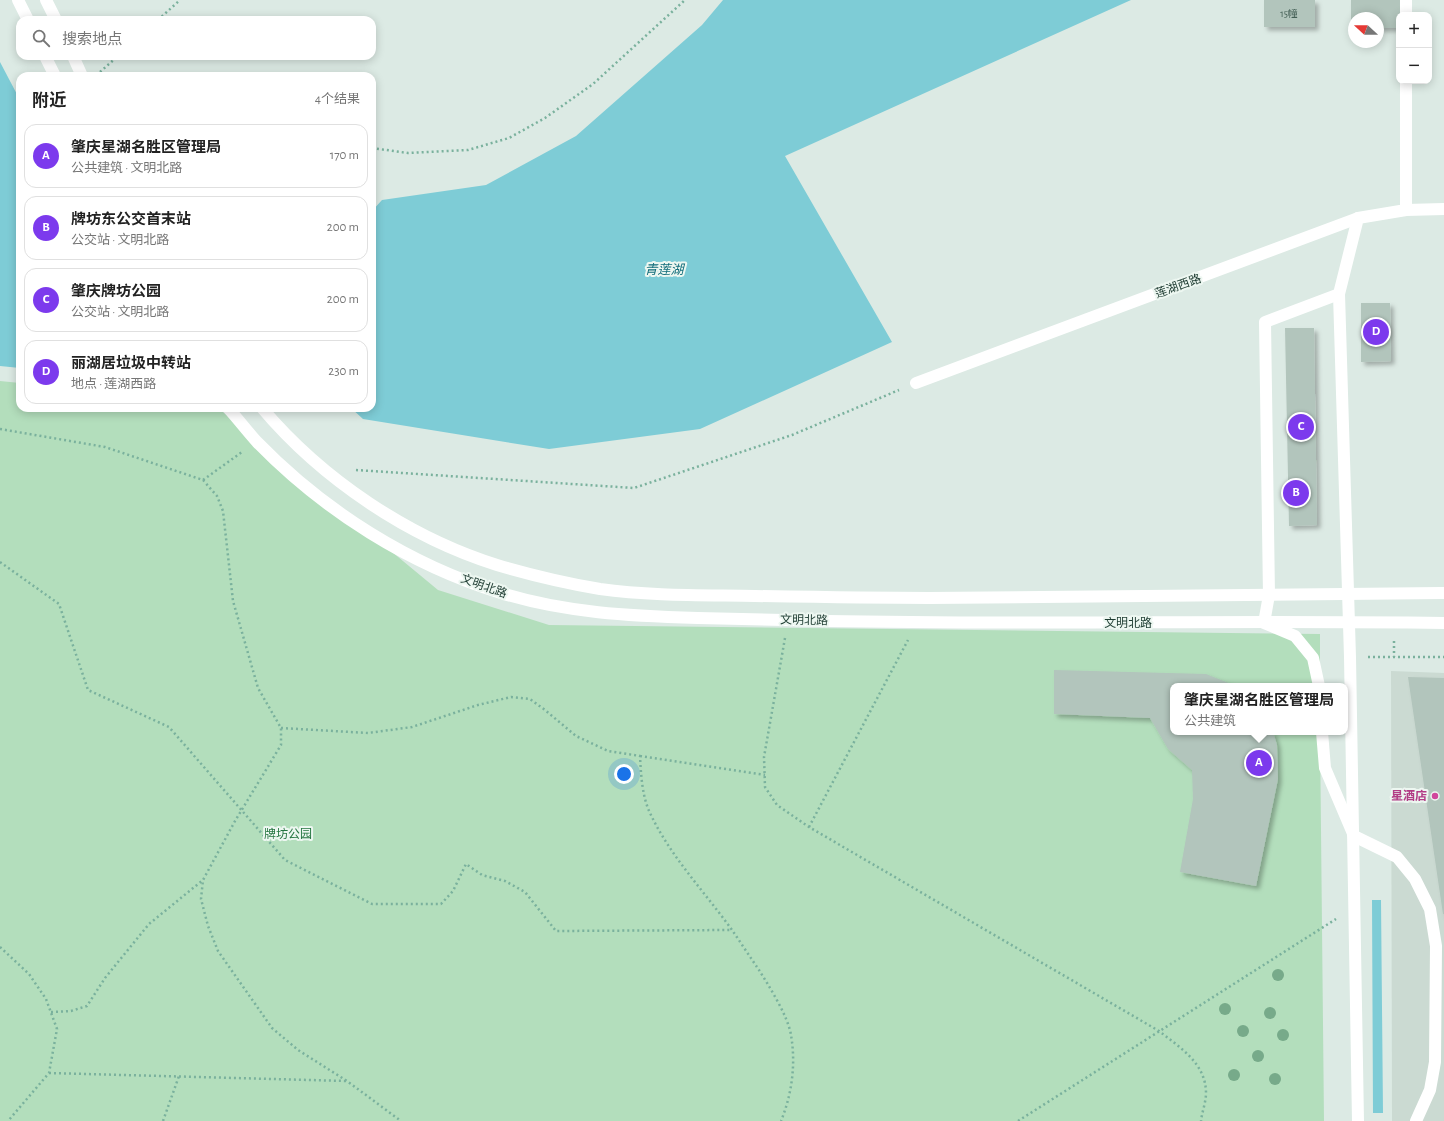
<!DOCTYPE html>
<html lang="zh">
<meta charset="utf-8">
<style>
:root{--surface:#fff;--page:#f6f6f6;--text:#222;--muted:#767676;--line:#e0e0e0;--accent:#7c3aed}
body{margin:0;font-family:"Alegreya Sans","Noto Sans SC",sans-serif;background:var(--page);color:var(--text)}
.controls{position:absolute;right:12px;top:12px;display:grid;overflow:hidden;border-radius:8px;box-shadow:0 2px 10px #0003}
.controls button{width:36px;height:36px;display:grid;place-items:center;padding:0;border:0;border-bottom:1px solid var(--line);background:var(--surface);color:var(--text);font:20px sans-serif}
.compass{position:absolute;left:1348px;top:12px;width:36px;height:36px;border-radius:50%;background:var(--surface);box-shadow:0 2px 10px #0003;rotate:291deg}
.you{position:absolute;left:624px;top:774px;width:14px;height:14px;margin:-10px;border:3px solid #fff;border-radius:50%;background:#1a73e8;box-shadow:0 0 0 6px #1a73e833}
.badge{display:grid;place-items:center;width:26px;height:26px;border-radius:50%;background:var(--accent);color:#fff;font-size:13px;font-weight:700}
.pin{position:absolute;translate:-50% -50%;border:2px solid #fff;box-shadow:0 1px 4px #0006}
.popup{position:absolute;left:1170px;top:683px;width:178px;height:52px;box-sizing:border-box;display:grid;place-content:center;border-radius:8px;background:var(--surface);filter:drop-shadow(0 1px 3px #0005);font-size:13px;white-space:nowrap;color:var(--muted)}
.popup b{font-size:15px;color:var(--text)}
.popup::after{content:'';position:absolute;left:50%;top:100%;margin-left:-8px;border:8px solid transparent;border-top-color:var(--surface)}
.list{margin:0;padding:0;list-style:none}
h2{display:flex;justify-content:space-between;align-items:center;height:52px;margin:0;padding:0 16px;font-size:17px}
h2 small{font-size:13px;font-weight:400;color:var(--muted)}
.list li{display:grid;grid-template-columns:26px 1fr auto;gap:12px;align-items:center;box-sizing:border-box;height:64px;margin:0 8px 8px;padding:0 8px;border:1px solid var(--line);border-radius:12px}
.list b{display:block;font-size:15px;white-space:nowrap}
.list p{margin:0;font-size:13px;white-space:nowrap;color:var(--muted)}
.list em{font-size:13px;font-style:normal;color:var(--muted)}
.icon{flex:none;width:22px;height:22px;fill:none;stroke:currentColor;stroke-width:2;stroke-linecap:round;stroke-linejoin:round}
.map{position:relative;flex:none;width:1444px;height:1121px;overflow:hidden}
.search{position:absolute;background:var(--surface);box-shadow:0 2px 10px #0003;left:16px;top:16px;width:360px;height:44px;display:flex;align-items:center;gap:10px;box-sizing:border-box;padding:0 14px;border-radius:12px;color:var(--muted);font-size:15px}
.panel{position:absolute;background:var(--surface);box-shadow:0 2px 10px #0003;left:16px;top:72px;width:360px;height:340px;border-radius:12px}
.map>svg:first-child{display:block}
.built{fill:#cbdad2}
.green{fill:#b3debc}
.water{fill:#7eccd6}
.building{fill:#b2c5bc;filter:url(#shadow)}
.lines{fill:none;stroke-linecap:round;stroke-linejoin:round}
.path{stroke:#7ab19d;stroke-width:2.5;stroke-dasharray:2 3;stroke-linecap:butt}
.service{stroke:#fff;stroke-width:12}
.minor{stroke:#fff;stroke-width:12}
.tertiary{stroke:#fff;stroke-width:12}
.tree{fill:#77aa8a}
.hotel-dot{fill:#d1479c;stroke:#edf7f1;stroke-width:1.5}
.labels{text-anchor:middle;stroke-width:4;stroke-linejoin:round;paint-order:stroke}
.number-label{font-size:10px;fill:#425e54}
.street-label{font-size:12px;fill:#1d3b31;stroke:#edf7f1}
.hotel-label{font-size:12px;font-weight:bold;fill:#b23c85;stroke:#edf7f1;text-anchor:end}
.park-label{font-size:12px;fill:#247540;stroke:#edf7f1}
.water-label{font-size:13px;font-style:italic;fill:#136e7b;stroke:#edf7f1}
</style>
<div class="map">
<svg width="1444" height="1121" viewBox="0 0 1444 1121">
<defs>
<filter id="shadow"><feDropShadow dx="3.5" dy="3.5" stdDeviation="2" flood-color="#0004"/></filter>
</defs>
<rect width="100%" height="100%" fill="#dceae4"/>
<path class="built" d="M1391,671L1444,673V1121H1392Z"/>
<path class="green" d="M0,381L20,383V408H218L438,590L549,625L1320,634V686H1173V732H1320L1324,1121H0Z"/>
<path class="water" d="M723,0H1131L785,156L892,342L700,429L549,449L363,419L351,408H372V211L382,200L486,185L576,136L702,25Z
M0,62L20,100V368L0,366Z
M1372,900H1381L1383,1113H1373Z"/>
<path class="building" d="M1264,0H1315V27H1264Z
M1351,0H1402L1403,15H1399V28H1378V18H1354V28H1351Z
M1361,303H1390L1391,361L1361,362Z
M1285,328H1314L1317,525L1289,526Z
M1054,670L1206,674L1236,686H1173V732H1273L1277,745L1278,779L1256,886L1180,872L1193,799L1192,770L1168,749L1150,718L1054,714Z
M1408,677L1444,678V914H1443Z"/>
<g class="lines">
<path class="path" d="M158,20L180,0
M100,72L118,56
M372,148L408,153L468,150L509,138L545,118L593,84L685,0
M0,429L105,447L203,480L217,496L223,511L233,601L258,688L281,728V745L235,821L203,880L201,899L208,926L218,951L272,1028L298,1050L347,1081L401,1121
M356,470L634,488L792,435L899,390
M203,480L242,452
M0,562L59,604L88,690L169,727L285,860L372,904H441L453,891L466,864L482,875L505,881L525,892L556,931L731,930
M785,638L764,757L765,787L777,805L809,827L1159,1031C1181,1048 1206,1064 1206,1093C1206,1102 1202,1112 1201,1121
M1394,641V657
M1368,657H1444
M281,728L368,733L412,727L478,705L511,697L530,699L545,710L576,736L608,751L640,756C641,775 642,796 650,813C670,856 704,891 732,930C741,943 750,957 759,970C769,986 788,1016 791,1035C796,1064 792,1094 781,1121
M640,756L765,775
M809,827L908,640
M0,947L29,974L46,999L57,1029L49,1073L8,1121
M51,1012L71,1011L87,1006L105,978L149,924L203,880
M49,1073L347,1081
M163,1121L179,1076
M1018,1121L1336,919"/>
<path class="service" d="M916,383L1358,218
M1319,686L1313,658L1295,636L1264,623L1269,595L1265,322L1339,294
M1322,732L1325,768L1354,836L1397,857L1415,879L1430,909L1436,946L1435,1062L1430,1090L1416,1121"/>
<path class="minor" d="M1406,15V0
M1406,210V81
M1358,1121L1350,657L1339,294L1358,218L1406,210L1444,209"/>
<path class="tertiary" d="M18,0L28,20
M46,0L56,20
M45,56L55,76
M73,56L82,76
M228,408C238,419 247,431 257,442C324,511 410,565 501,593C565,613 631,616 698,618C741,619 784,620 827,621C1032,625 1238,620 1444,623
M262,408C322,479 408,537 497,565C531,575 565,583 600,589C651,596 703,595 755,596C813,597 871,598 929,598C1100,596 1272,594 1444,593"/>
</g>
<g class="tree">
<circle cx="1278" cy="975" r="6"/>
<circle cx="1225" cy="1009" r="6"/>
<circle cx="1270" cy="1013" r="6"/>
<circle cx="1243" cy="1031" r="6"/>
<circle cx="1283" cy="1035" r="6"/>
<circle cx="1258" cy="1056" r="6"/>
<circle cx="1234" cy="1075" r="6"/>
<circle cx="1275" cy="1079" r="6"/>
</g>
<circle class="hotel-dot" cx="1435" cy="796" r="4"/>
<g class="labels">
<g class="number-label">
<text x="1289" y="17">15幢</text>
</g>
<g class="street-label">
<text transform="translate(1178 286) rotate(-20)" y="4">莲湖西路</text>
<text transform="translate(484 586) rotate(20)" y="4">文明北路</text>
<text transform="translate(804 620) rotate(1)" y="4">文明北路</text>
<text x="1128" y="627">文明北路</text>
</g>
<g class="hotel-label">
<text x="1427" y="800">星酒店</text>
</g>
<g class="park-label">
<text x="288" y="838">牌坊公园</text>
</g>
<g class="water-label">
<text x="664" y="274">青莲湖</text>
</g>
</g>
</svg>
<div class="controls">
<button>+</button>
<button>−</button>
</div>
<svg class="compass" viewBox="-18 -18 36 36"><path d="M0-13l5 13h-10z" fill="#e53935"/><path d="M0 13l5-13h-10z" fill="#767676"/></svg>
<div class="you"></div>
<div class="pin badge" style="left:1259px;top:763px">A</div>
<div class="popup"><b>肇庆星湖名胜区管理局</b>公共建筑</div>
<div class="pin badge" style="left:1296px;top:493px">B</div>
<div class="pin badge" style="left:1301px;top:427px">C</div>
<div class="pin badge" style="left:1376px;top:332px">D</div>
<div class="search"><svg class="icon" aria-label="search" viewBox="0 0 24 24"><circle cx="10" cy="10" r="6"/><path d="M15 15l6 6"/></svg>搜索地点</div>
<section class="panel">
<h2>附近<small>4个结果</small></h2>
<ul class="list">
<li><span class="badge">A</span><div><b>肇庆星湖名胜区管理局</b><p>公共建筑 · 文明北路</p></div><em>170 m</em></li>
<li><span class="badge">B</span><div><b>牌坊东公交首末站</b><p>公交站 · 文明北路</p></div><em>200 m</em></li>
<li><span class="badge">C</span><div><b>肇庆牌坊公园</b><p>公交站 · 文明北路</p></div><em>200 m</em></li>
<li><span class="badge">D</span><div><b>丽湖居垃圾中转站</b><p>地点 · 莲湖西路</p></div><em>230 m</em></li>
</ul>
</section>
</div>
